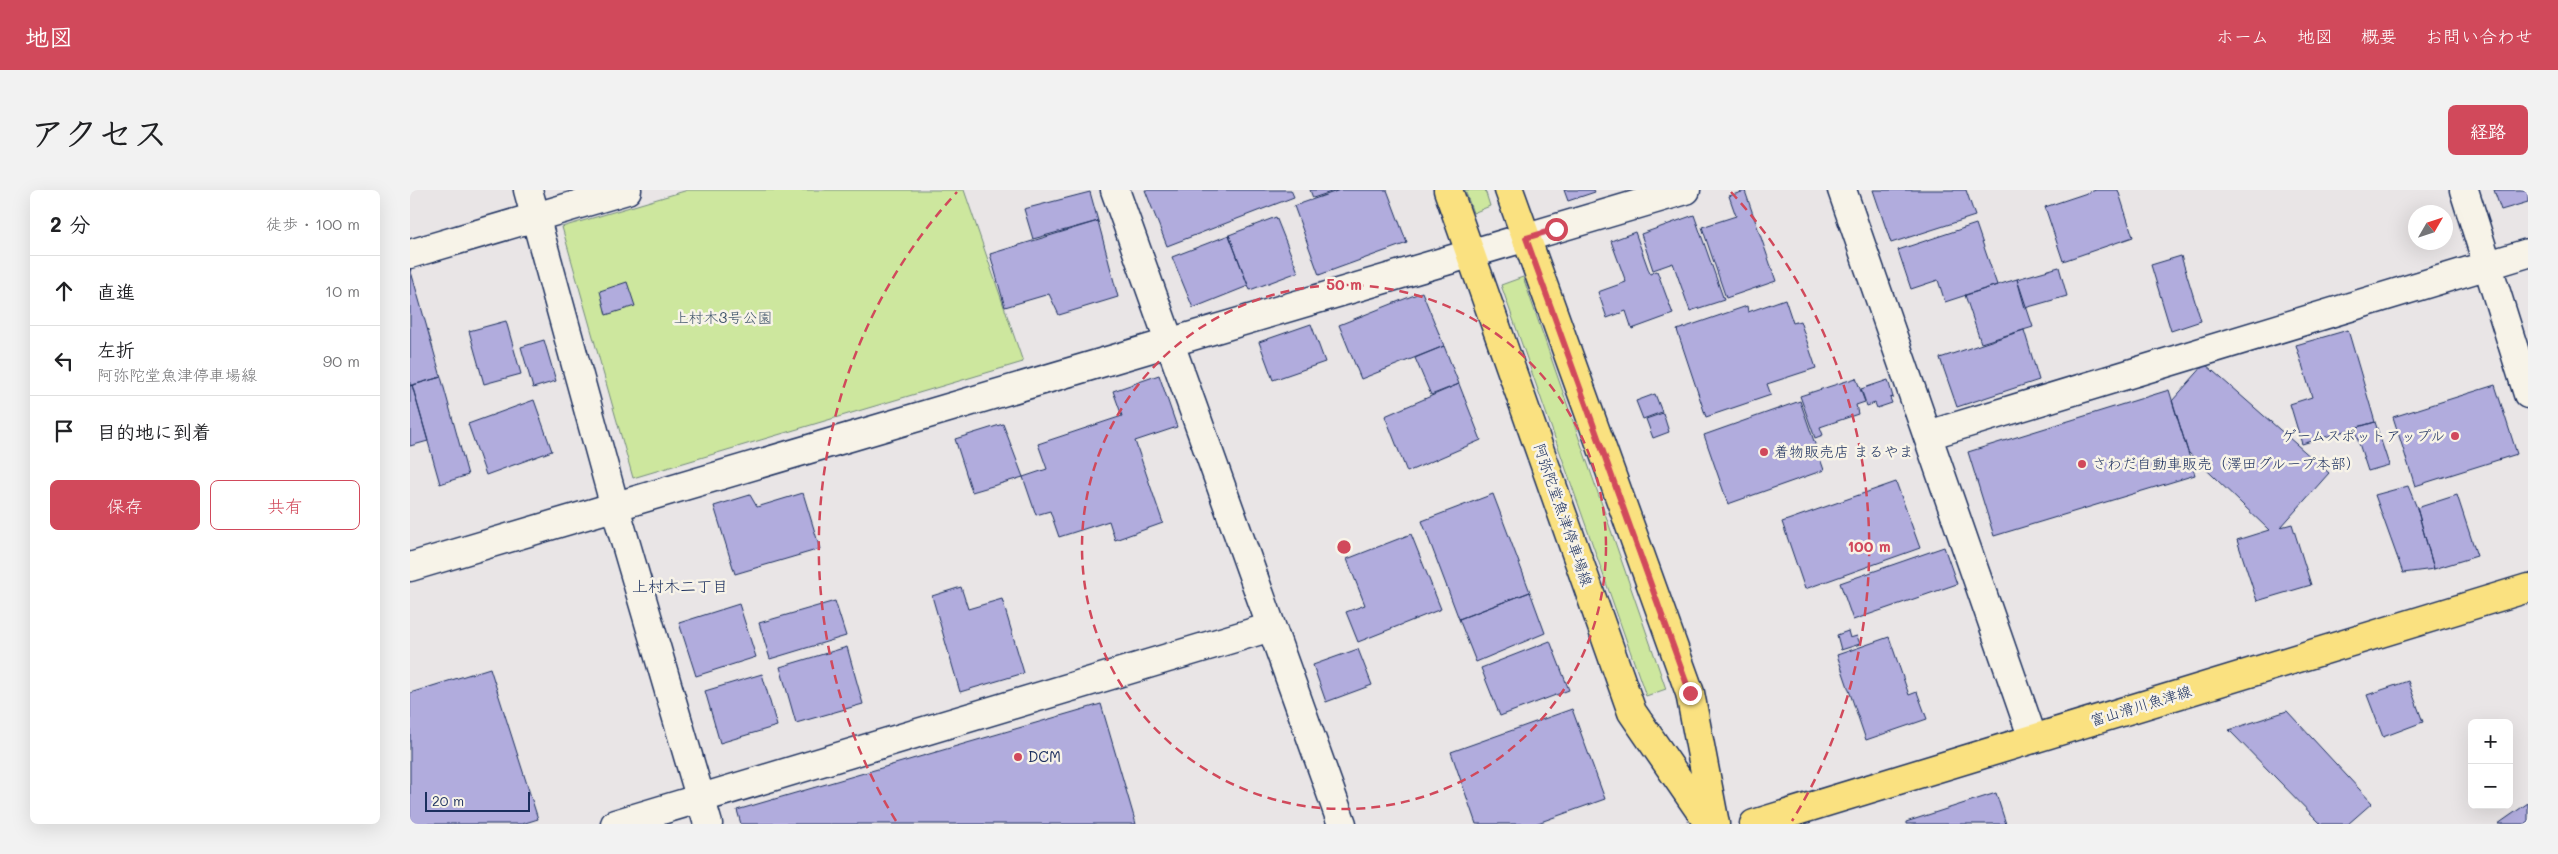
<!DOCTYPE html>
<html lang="ja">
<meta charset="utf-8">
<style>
:root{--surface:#fff;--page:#f2f2f2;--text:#202124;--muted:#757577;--line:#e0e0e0;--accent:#d1495b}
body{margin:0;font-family:Mali,"Klee One",sans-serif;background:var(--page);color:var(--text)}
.controls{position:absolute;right:15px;bottom:15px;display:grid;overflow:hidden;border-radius:8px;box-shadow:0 5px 20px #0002}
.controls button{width:45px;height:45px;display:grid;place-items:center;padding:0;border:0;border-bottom:1px solid var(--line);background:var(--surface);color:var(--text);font:25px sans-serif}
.compass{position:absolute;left:1998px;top:15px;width:45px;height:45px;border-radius:50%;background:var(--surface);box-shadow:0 5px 20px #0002;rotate:51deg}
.scale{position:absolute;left:15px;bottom:12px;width:105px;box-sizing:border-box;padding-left:5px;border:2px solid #1b2f5e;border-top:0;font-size:14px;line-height:18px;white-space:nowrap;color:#1b2f5e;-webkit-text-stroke:4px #f7f3e8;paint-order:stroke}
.stop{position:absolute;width:15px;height:15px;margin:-11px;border:4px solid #d1495b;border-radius:50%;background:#fff}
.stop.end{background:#d1495b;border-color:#fff;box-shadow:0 1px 5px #0008}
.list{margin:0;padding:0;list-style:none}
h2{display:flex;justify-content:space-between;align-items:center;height:65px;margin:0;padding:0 20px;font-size:21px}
h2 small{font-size:16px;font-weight:400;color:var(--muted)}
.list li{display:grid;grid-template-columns:32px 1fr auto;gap:15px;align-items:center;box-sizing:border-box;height:70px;padding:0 20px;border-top:1px solid var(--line)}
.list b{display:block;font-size:19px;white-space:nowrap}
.list p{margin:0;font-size:16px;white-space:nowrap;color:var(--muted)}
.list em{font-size:16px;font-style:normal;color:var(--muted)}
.actions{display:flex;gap:10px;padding:15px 20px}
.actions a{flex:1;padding:11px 0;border:1px solid var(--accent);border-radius:8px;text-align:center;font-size:18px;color:var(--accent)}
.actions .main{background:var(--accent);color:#fff}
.icon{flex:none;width:28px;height:28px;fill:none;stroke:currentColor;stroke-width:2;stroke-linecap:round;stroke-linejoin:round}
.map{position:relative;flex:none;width:2118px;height:634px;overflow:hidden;border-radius:8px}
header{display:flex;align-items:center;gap:30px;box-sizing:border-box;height:70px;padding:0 25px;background:var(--accent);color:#fff}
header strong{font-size:24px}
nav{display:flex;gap:28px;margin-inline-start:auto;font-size:18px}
.intro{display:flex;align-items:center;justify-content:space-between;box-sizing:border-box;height:120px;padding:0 30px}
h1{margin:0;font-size:35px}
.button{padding:12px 22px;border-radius:8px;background:var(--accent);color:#fff;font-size:18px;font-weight:700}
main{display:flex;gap:30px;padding:0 30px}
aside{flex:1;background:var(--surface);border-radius:8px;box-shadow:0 5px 20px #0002}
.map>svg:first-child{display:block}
.green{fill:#cde79e;stroke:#748b7e}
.building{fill:#b1acdd;stroke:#1b2f5e}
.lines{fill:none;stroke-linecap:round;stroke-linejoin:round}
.minor-casing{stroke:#1b2f5e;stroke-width:31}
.major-casing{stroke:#1b2f5e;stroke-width:31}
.minor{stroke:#f7f3e8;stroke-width:28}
.major{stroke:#fae180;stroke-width:28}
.route{stroke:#d1495b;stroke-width:6}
.ring{fill:none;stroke:#d1495b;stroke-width:2.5;stroke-dasharray:9 6}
.poi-dot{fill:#d1495b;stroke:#f7f3e8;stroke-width:2}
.labels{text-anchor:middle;stroke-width:5;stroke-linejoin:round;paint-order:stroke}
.park-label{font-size:15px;fill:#3f546b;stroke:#f7f3e8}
.poi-label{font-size:15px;fill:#1b2f5e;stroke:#f7f3e8;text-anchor:start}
.street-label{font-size:15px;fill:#1b2f5e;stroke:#f7f3e8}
.neighbourhood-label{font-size:16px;fill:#1b2f5e;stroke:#f7f3e8}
.centre{fill:#d1495b;stroke:#f7f3e8;stroke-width:2.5}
.ring-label{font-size:15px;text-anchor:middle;font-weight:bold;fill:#d1495b;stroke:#f7f3e8;stroke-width:5;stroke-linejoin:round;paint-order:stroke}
</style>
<header>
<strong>地図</strong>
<nav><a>ホーム</a><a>地図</a><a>概要</a><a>お問い合わせ</a></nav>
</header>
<div class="intro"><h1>アクセス</h1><a class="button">経路</a></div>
<main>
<aside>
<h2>2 分<small>徒歩 · 100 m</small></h2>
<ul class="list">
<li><svg class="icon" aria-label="ahead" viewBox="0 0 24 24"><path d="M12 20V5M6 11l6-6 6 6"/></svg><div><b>直進</b></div><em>10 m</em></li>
<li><svg class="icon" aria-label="left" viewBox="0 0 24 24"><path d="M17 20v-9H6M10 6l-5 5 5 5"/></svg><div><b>左折</b><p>阿弥陀堂魚津停車場線</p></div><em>90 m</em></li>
<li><svg class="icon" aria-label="arrive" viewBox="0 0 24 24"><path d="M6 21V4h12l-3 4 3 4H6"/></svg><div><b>目的地に到着</b></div></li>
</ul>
<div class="actions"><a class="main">保存</a><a>共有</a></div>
</aside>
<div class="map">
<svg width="2118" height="634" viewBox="0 0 2118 634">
<rect width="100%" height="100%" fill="#e9e5e6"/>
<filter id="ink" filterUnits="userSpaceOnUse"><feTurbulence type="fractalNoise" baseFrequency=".02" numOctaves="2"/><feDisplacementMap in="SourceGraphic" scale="10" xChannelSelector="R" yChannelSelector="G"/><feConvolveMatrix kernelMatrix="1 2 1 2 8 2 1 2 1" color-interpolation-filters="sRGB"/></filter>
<g filter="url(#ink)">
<path class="green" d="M278,0H554L613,172L223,288L152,37Z
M1055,0H1075L1080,16L1063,23Z
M1113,87L1256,499L1236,506L1091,95Z"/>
<path class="building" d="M735,0H881L884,7L757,56Z
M900,0H927L903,8Z
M930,0H977L997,53L909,85L884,16Z
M1154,0H1184L1185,2L1158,11Z
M1463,0H1556L1565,26L1481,53Z
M1686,0H1708L1723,47L1653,71L1635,17Z
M2084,0H2118V12L2091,20Z
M1335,1L1366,91L1316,108L1292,37L1326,26L1319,6Z
M680,2L688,31L623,49L614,19Z
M1284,25L1314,110L1280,121L1263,73L1243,80L1231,44Z
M866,27L888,82L840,100L819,45Z
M688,31L708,107L649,125L639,104L595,117L580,64Z
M1566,34L1587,95L1535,112L1528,90L1501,99L1488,60Z
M1225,42L1240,84L1247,81L1263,124L1222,139L1216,121L1197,128L1188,102L1216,92L1201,51Z
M819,45L838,96L783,118L762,67Z
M1771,66L1791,131L1761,141L1741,75Z
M1649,77L1657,106L1615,118L1607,89Z
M0,78L31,187L0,196Z
M1607,89L1623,137L1571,153L1555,105Z
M217,92L225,116L196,125L190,101Z
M1012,102L1034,156L951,189L929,135Z
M1375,109L1383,133L1390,131L1406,178L1357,194L1361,205L1296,227L1267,140L1337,116L1338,122Z
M96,131L111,184L74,194L59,141Z
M901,134L915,172L863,190L849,152Z
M1614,140L1629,190L1547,217L1530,168Z
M1938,140L1965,232L1892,254L1880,214L1902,207L1886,155Z
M134,150L146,191L123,198L111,157Z
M1034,156L1049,194L1021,205L1005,168Z
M1795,174L1919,283L1871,337L1882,334L1901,395L1847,411L1827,350L1859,340L1778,262L1762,211Z
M749,185L767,237L725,251L753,333L705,350L699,331L649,347L640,321L626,325L613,287L637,279L628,254L712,226L703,201Z
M31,187L58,285L30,294L2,195Z
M1446,188L1455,212L1446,215L1448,224L1410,237L1413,245L1405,248L1390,206Z
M1478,190L1483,207L1480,208L1482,213L1467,218L1465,213L1457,216L1451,199Z
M1049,194L1071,250L997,282L975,226Z
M0,195H2L18,251L0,256Z
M2085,195L2107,264L2005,296L1983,227Z
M1759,200L1785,285L1584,346L1558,262Z
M1245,204L1252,222L1233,229L1226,211Z
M124,210L142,261L76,285L58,234Z
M1390,211L1414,280L1318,314L1294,245Z
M1253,223L1259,242L1243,248L1236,229Z
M1965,232L1979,275L1958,281L1944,238Z
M593,234L613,287L562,302L545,249Z
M1486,292L1510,358L1395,399L1372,332Z
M1998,296L2007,318L2024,379L1993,383L1965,305Z
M393,303L410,359L325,384L304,316L340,305L347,317Z
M1083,304L1120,402L1049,429L1012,331Z
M2047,305L2067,366L2024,379L2007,318Z
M1001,344L1031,419L948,452L936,422L955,415L937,369Z
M1534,357L1547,394L1443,430L1430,393Z
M551,397L558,419L592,409L614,483L550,502L522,406Z
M1120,402L1135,443L1066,472L1049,429Z
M425,411L436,446L360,469L349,433Z
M329,414L346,467L286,486L269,433Z
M1438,441L1440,448L1447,446L1450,454L1431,460L1427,445Z
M1479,447L1499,505L1507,502L1517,529L1456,550L1427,465Z
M1140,451L1159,500L1090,526L1071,478Z
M437,457L453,514L386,533L370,477Z
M948,459L962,495L916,512L903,475Z
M80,478L128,629L112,634H0V503Z
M352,484L367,536L310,553L295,501Z
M1998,491L2013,532L1973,547L1957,505Z
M691,514L726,634H331L327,620Z
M1162,519L1195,609L1125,634H1066L1041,562Z
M1877,521L1962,613L1938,634H1911L1819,540Z
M1586,603L1596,634H1496V632Z
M2118,613V634H2088Z"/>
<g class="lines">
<defs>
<path id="minor" d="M118,0L205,317L298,634
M705,0L932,634
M1432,0L1623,549
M2054,0L2118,204
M0,64L217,0
M1518,245L2118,63
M0,377L1276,0
M205,634L861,437"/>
<path id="major" d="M1038,0L1222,522L1299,634
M1099,0L1280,503L1305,634
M1344,634L2118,398"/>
</defs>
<use href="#minor" class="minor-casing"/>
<use href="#major" class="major-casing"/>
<use href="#minor" class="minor"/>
<use href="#major" class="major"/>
</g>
</g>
<g class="lines" filter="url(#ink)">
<path class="route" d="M1146,39L1116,48L1280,503"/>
</g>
<g class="ring">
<circle cx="934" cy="357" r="262"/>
<path d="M486 631A525 525 0 0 1 547 2M1321 2A525 525 0 0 1 1382 631"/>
</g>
<g class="poi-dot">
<circle cx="2045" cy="246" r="5"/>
<circle cx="1354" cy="262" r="5"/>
<circle cx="1672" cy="274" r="5"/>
<circle cx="608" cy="567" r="5"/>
</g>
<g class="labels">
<g class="park-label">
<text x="313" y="133">上村木3号公園</text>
</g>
<g class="poi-label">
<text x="2035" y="251" text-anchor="end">ゲームスポットアップル</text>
<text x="1364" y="267">着物販売店 まるやま</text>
<text x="1682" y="279">さわだ自動車販売（澤田グループ本部）</text>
<text x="618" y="572">DCM</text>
</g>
<g class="street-label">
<text transform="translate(1153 325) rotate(71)" y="5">阿弥陀堂魚津停車場線</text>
<text transform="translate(1731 516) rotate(-17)" y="5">富山滑川魚津線</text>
</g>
<g class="neighbourhood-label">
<text x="270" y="402">上村木二丁目</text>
</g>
</g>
<circle cx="934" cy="357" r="8" class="centre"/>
<g class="ring-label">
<text x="934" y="100">50 m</text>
<text x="1459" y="362">100 m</text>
</g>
</svg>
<div class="controls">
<button>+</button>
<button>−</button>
</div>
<svg class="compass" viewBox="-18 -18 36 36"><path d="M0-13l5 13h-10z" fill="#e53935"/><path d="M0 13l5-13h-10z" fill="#757577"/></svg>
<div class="scale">20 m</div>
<div class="stop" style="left:1146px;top:39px"></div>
<div class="stop end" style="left:1280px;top:503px"></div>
</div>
</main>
